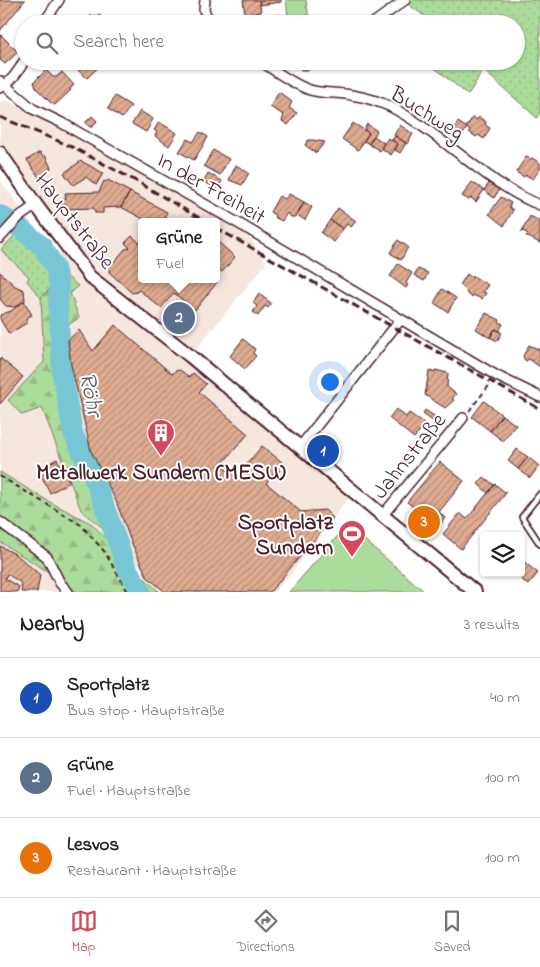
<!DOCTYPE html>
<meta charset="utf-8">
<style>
:root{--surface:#fff;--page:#f6f6f6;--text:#202124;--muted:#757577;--line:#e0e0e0;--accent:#d1495b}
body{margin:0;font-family:"Indie Flower",sans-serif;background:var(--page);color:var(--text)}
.controls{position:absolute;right:15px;bottom:15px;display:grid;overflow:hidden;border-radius:5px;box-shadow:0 1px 4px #0004}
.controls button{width:45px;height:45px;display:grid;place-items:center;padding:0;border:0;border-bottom:1px solid var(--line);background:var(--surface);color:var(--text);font:25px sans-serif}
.you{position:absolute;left:329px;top:381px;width:18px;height:18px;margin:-12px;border:4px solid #fff;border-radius:50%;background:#1a73e8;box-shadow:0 0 0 8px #1a73e833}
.badge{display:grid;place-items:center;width:32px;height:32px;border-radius:50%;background:var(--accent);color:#fff;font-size:16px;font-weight:700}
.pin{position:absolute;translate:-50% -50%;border:2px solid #fff;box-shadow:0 1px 5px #0006}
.popup{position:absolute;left:138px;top:218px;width:82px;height:65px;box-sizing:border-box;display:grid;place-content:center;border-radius:5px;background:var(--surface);filter:drop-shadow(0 1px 4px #0005);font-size:16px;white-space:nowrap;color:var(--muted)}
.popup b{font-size:19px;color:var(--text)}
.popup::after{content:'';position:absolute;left:50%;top:100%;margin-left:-10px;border:10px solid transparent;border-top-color:var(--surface)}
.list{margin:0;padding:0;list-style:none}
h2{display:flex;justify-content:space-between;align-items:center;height:65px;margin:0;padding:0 20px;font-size:21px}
h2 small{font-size:16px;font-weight:400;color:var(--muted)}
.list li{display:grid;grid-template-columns:32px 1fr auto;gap:15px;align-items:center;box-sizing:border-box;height:80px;padding:0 20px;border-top:1px solid var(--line)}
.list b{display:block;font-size:19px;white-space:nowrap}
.list p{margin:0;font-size:16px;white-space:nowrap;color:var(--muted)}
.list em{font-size:16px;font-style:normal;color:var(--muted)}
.icon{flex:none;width:28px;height:28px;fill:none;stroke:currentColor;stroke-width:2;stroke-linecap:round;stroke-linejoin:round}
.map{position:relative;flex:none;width:540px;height:592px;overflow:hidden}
.search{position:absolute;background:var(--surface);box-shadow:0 1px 4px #0004;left:15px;right:15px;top:15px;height:55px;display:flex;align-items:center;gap:12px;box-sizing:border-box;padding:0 18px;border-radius:28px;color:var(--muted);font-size:19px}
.sheet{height:305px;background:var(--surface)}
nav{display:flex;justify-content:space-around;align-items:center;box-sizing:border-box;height:70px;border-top:1px solid var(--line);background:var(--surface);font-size:14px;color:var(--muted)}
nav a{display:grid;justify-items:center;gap:2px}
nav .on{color:var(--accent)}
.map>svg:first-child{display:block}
.built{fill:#f5e6de;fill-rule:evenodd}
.grass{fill:url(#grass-dots);stroke:#7b7e63}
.forest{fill:url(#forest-firs);stroke:#7b7e63}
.green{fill:#acdc9b;stroke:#7b7e63}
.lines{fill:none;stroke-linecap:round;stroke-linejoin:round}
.river{stroke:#78c6d5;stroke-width:20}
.building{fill:url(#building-hatch);stroke:#4a1f2b}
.lane-casing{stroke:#4a1f2b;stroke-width:8}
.street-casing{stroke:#4a1f2b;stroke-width:12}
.secondary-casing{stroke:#4a1f2b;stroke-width:16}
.path{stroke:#4a1f2b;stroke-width:2;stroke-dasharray:5 4;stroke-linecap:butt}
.lane{stroke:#fff;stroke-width:4.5}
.street{stroke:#fff;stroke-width:9}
.secondary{stroke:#fff;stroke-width:12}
.rail{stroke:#4a1f2b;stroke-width:3;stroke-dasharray:8 4;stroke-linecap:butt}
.labels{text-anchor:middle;stroke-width:4;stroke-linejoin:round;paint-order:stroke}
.street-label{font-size:22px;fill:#4a1f2b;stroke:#fff}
.poi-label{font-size:22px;font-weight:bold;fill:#4a1f2b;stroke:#fff}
.water-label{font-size:24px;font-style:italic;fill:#5a5966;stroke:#fff}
</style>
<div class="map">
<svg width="540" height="592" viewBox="0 0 540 592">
<defs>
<pattern id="grass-dots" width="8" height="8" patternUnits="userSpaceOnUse" patternTransform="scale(1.25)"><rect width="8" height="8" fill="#acdc9b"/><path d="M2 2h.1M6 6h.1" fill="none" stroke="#96bc86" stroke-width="1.8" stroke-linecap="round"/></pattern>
<pattern id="forest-firs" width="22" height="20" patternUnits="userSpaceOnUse" patternTransform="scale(1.25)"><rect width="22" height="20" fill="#acdc9b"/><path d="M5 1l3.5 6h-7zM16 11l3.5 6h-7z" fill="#96bc86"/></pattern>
<pattern id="building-hatch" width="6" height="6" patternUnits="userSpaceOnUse" patternTransform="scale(1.25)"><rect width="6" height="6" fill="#dfac91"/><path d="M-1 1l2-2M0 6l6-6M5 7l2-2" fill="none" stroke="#b78b77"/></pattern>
</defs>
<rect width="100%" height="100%" fill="#fff"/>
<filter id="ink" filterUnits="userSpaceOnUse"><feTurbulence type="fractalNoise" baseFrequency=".02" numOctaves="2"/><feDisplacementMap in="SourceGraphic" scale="10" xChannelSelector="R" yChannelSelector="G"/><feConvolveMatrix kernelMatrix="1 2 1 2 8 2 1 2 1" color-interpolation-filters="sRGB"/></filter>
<g filter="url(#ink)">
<path class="built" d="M7,101L68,128L248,234L266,263L192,354L103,278L81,252L0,143V102ZM142,222H216V279H142Z
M0,180L41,237L349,497L293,571L274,592H170L92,524L48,501L0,472Z
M0,542L68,584L74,592H0Z"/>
<path class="grass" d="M411,0H540V112L537,118L483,70L468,95L426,61H516V24H432L433,22L406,3Z
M22,233L49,255L64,274L41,298L27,281L29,277L1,250L15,235Z"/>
<path class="forest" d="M286,0H306L310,24H289Z
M64,274L78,286L70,293L79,318L62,329L82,443L123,545L81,510L42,408L22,415L8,400L44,362L41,298Z
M0,472L48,501L92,524L139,573L160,592H74L68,584L0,542Z"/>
<path class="green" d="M347,525L425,592H289Z"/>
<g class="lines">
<path class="river" d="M0,215L20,228L42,246L55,268L59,286L58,305L62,373L73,433L96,483L126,566L141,592"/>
</g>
<path class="building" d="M0,0H25L0,31Z
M243,0H259L261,12L245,15Z
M259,0H281V2L260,5Z
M100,15V24H91L90,16Z
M276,15H282L283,24H272L271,18L276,17Z
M0,34L18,52L5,64L0,60Z
M75,61H105L87,78L74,67L76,66L73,63Z
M300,61H319V66H309V70H301Z
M46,70L53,77H56L62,72L74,85L70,89L71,90L55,105L50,102L36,88L34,82Z
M279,92L292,102L289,108L297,113L288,125L282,121L284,115L270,107Z
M115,96L131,106L122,118L108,109Z
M140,111L153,119L146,132L132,124Z
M92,116L97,121L92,127H90L85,123Z
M473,117L477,120L479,117L486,122L485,125L490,128L484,139L478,135L476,137L469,132L470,130L466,127Z
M159,122L177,133L169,146L155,136L157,132L154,130Z
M458,122L467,128L462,136L453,130Z
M353,123L369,133L358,150L342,139Z
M367,124L377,131L369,144L364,141L369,133L364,130Z
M400,125L413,134L407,144L394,135Z
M200,132L208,137L194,160L179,152L187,139L193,142Z
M374,136L384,143L380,151L369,144Z
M395,136L406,143L400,153L395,150L398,144L392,140Z
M388,138L398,144L391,155L381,148Z
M308,140H313L325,142L316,153L305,145Z
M213,150L229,159L220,175L204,166Z
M40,152L43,157L45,155L51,168L39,177L27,160Z
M526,157L531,159L532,158L540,163V169L533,179L526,175L524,177L516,172Z
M81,161L103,173L96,185L86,177L73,185L64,173Z
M236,165L249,173L242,185L229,180Z
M208,173L222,181L217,189L204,182Z
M108,180L130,192L121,207L103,208V213H95L94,208L63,209V199H66L65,193L99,192L104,181L106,182Z
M472,182L484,190L476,202L471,198L469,200L462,196Z
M489,183L499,190L494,198L484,190Z
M130,192L167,212L162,222H149L121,207Z
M289,194L304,202L295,217H291L287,213L282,221L274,217L275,215L270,212L279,196L285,199Z
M501,197L511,203L509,207L513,210L504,226L489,214Z
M304,202L312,207L305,220L297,215Z
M338,208L356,221L351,227L347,224L343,229L330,220Z
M530,216L540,221V243L526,236L528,234L523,231L521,233Z
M330,220L343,229L334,242L321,233Z
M132,236L142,245V279H216L218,281L195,310L174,293L161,308L139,290L137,292L132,293L109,272V268L125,249L130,248L125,243Z
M216,240L235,257L222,272L216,267Z
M398,240L408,247L401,260L390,253Z
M398,264L412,273L406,283L408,285L406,288L390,276Z
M418,269L428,273L424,281L414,275Z
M0,272L15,286L24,290L25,301L15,307L6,306L0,299Z
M467,274L472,278L473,276L488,285L483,292L486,293L482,299L473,295L472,297L466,293L467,291L460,285Z
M442,289L456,298L448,312L434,303Z
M259,294L271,303L268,308L265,306L258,316L253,312L257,306L253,303Z
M24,301L32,315L26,318L28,322L9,334L0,319V315L11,311Z
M486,313L500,320L499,322L503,324L499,331L495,329L490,338L476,329Z
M115,325L172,374L175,371L180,370L189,377L193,373L206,384L199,392L248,434L221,465L236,477L262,446L283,463L278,469L280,471L275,475L273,474L266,483L301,512L325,510L333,518L270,592H165L147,577L130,539L116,501L91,451L71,365L68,340L79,330L93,351Z
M495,329L502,333L497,341L490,337Z
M243,339L255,349L253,353L256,356L245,369L230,356Z
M529,345L540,350V367L529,359L526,361L524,359L523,356Z
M0,358L23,377L0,404Z
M435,370L448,373L447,387L456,394L452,399L454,400L445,408L425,395L429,371L435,372Z
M484,401L502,415L490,431L472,417Z
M396,409L406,417L409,413L425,424L414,438L389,418Z
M425,410L437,418L434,422L423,414Z
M502,415L516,425L503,441L490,431Z
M517,449L528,457L518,469L508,461Z
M528,457L539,466L530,478L518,469Z
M57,459L70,482L50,493L38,469Z
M440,462L464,481L439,512L445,518L442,522L428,511L424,515L407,502Z
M484,477L494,485L488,493L478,484Z
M495,484L506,493L461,549L443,534L460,513L467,519Z
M428,511L442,522L437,528L423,517Z
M423,517L437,528L429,538L415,527Z
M0,546L17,555L40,575L37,592H21L22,589L20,582L7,574L5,579L19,587L17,592H0Z
M523,561L538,573L528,585L514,573H521V562Z"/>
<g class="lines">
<defs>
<path id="lane" d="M540,494L522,517L540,544"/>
<path id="street" d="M205,0L204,10L210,24
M43,24L59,0
M372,24L405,0
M260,61C276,71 292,84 310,90C323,94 337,92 351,95C365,97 378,101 391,107C443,134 486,184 540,205
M0,81L33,109L62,123L243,226L497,376L540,397
M0,88C10,83 19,71 24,61
M0,238L19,217L36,205
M300,447L401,319
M382,516L463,418
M0,522L47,557L60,583L68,592"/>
<path id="secondary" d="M0,153L36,205L90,277L190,356L475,592"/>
</defs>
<use href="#lane" class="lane-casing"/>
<use href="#street" class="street-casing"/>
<use href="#secondary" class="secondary-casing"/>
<path class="path" d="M469,411L491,383
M0,476L81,525L104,551L128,592"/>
<use href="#lane" class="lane"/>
<use href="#street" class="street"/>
<use href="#secondary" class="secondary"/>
<path class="rail" d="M0,117L68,145L136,181L206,222
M216,228L540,409"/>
</g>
</g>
<defs>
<symbol id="building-pin" viewBox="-11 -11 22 30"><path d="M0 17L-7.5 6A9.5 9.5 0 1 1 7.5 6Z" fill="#d1495b" stroke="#fff"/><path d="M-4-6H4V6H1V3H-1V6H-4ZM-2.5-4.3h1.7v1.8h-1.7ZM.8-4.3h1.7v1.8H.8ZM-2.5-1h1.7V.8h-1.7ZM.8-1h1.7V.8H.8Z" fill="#fff"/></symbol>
<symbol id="stadium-pin" viewBox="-11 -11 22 30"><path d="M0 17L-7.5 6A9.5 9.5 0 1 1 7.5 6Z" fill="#d1495b" stroke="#fff"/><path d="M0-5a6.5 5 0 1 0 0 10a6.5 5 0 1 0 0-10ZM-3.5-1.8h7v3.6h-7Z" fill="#fff"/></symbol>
</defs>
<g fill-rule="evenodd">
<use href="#building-pin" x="145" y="417" width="32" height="43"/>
<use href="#stadium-pin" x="336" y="518" width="32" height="43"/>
</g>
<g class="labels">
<g class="street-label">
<text transform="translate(428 112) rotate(32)" y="8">Buchweg</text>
<text transform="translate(212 187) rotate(30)" y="8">In der Freiheit</text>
<text transform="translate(76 220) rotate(52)" y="8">Hauptstraße</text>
<text transform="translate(408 455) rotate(-51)" y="8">Jahnstraße</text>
</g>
<g class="poi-label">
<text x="161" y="479">Metallwerk Sundern (MESU)</text>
<text x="333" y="529" text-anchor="end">Sportplatz<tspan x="333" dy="25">Sundern</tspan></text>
</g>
<g class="water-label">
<text transform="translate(92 394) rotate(80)" y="8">Röhr</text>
</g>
</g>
</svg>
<div class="controls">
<button><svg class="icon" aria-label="layers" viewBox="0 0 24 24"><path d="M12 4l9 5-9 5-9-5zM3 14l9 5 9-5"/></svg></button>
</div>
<div class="you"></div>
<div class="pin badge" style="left:323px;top:451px;background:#1a4fb4">1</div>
<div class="pin badge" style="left:179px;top:318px;background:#5c6f8a">2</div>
<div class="popup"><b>Grüne</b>Fuel</div>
<div class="pin badge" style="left:424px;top:522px;background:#e8710a">3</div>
<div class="search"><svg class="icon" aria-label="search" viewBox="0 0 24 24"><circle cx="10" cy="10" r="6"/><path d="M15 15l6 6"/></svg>Search here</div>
</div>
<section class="sheet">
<h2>Nearby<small>3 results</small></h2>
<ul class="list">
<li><span class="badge" style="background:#1a4fb4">1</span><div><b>Sportplatz</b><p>Bus stop · Hauptstraße</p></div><em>40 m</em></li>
<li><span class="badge" style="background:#5c6f8a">2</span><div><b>Grüne</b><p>Fuel · Hauptstraße</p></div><em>100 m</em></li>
<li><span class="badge" style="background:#e8710a">3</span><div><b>Lesvos</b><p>Restaurant · Hauptstraße</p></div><em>100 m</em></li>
</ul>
</section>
<nav>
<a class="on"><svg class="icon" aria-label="map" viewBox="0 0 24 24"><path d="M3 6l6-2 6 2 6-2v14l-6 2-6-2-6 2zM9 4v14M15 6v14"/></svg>Map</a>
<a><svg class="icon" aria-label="directions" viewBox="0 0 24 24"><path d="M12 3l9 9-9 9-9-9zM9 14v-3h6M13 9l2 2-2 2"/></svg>Directions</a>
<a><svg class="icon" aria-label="saved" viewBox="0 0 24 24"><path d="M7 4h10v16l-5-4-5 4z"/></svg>Saved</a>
</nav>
